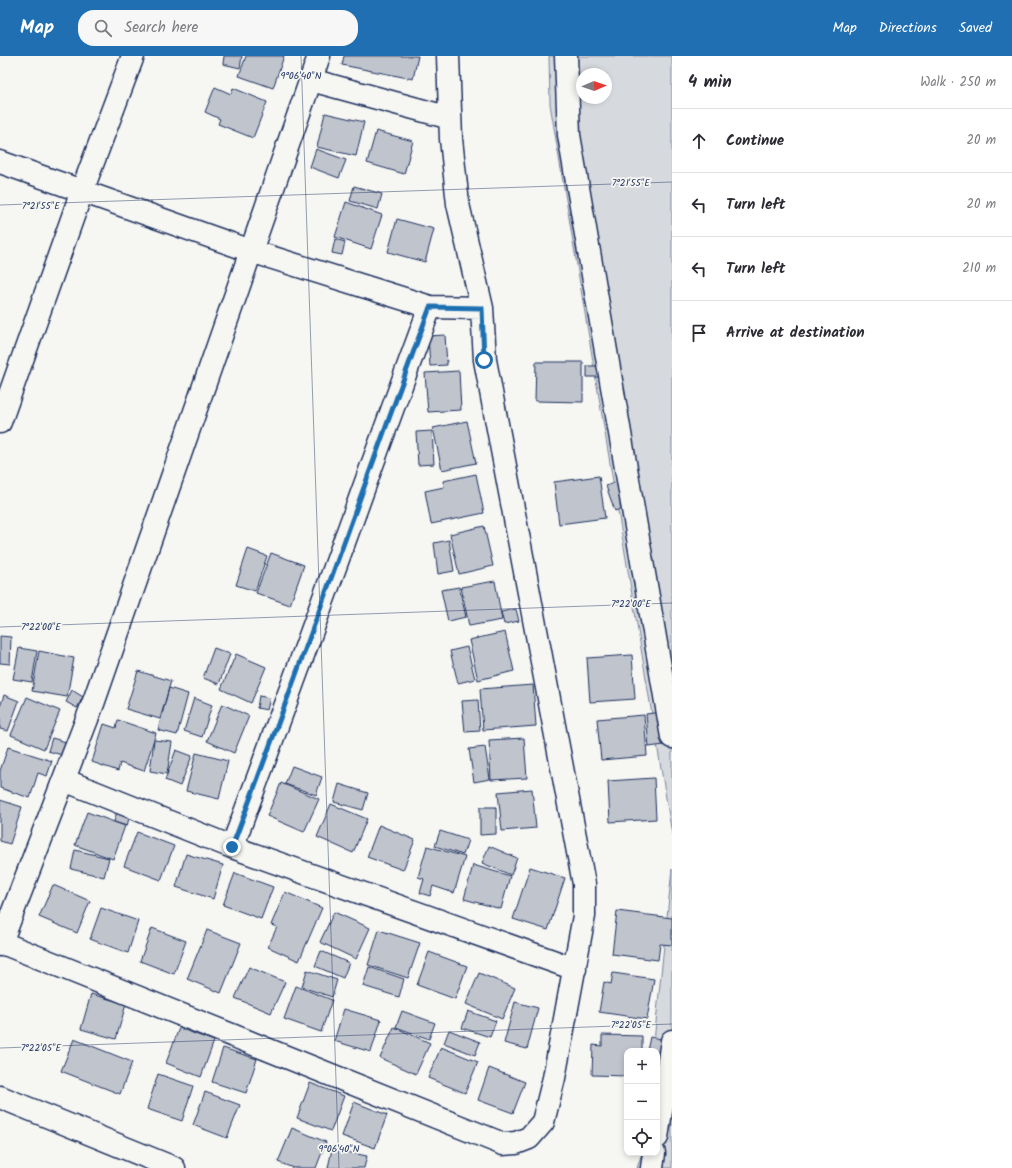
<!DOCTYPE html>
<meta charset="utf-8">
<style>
:root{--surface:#fff;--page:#f7f7f7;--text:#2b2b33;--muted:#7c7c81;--line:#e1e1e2;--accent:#1f6fb2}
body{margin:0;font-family:Kalam,sans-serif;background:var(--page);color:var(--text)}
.controls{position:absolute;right:12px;bottom:12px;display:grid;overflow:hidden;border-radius:8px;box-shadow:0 2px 6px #0003}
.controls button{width:36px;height:36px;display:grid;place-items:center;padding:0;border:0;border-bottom:1px solid var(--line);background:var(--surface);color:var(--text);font:20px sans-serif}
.compass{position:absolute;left:576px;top:12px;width:36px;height:36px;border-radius:50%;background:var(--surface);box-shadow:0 2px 6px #0003;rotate:88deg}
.stop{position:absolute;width:12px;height:12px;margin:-9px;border:3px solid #1f6fb2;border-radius:50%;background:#fff}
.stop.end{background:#1f6fb2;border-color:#fff;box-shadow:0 1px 4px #0008}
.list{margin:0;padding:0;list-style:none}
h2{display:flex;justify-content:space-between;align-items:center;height:52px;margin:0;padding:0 16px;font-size:17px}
h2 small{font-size:13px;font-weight:400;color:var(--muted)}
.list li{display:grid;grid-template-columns:26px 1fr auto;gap:12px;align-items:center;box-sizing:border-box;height:64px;padding:0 16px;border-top:1px solid var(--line)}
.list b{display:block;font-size:15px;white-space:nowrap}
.list em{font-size:13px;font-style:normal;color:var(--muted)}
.icon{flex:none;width:22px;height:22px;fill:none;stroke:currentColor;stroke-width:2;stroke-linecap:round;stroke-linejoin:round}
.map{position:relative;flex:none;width:672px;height:1112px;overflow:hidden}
header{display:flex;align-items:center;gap:24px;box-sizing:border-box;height:56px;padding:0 20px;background:var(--accent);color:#fff}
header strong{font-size:19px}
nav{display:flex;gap:22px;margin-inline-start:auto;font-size:14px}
.search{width:280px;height:36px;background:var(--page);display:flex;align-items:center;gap:10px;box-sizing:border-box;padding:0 14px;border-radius:16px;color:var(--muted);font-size:15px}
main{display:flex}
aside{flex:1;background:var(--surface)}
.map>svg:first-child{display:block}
.green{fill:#d6d9dd;stroke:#78849e;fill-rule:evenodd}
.building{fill:#c0c4cd;stroke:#1b2f5e}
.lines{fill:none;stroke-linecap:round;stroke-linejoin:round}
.minor-casing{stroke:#1b2f5e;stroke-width:25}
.minor{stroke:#f6f6f2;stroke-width:22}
.route{stroke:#1f6fb2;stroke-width:5}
.ticks{fill:none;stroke:#1b2f5e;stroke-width:1;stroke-opacity:0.45}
.ticks-label{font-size:10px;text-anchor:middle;fill:#1b2f5e;stroke:#f6f6f2;stroke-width:3.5;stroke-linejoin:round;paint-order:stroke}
</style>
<header>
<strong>Map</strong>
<div class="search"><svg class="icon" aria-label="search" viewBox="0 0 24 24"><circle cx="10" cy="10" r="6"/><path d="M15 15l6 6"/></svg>Search here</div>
<nav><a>Map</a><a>Directions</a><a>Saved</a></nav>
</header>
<main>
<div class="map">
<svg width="672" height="1112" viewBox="0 0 672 1112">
<rect width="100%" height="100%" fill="#f6f6f2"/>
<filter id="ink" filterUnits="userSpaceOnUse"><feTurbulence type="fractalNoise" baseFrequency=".025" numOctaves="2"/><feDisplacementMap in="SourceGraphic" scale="8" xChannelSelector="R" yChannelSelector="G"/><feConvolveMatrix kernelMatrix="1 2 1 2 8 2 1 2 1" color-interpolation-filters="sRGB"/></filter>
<g filter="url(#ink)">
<path class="green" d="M549,0H672V778L550,48ZM582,18H606V42H582Z
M672,813V1112H637L642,1097H657V995H653Z"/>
<path class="building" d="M224,0H242L240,12L223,8Z
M246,0H284L273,32L239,20Z
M344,0H418L413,23L342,9Z
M215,31L231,38L233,32L267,46L253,82L218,68L220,63L205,56Z
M325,57L364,66L356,100L317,91Z
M376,75L413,85L404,118L367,107Z
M316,93L346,104L339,122L310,111Z
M354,130L382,138L378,153L350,145Z
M346,146L382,159L371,193L335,181Z
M397,163L434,173L425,206L388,196Z
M335,183L345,186L342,199L332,197Z
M445,279L447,309L430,310L428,280Z
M536,306H583V346L535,345Z
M587,310H602L601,321H587Z
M459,315L461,354L428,356L425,317Z
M467,365L476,407L442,414L433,372Z
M432,375L434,408L418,409L416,376Z
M476,418L484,457L431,468L425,435L444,431L443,425Z
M599,420L605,462L559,468L554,426Z
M619,425L628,450L615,455L606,430Z
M484,470L493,510L459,518L450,478Z
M449,484L454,515L438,518L434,487Z
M248,493L267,500L255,535L236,529Z
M271,497L304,509L290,549L256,537Z
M495,525L502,564L469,570L461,531Z
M459,531L466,561L448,565L441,534Z
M516,553L519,565L504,568L501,556Z
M505,576L514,615L478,624L469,584Z
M0,580L11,581L10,608L0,607Z
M467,591L475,623L458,627L450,595Z
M19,592L37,595L32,626L13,623Z
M214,592L230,598L219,628L203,622Z
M39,595L74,602L67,641L32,635Z
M236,598L266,611L251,647L221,633Z
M632,599L635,643L590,646L587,602Z
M138,615L171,625L160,663L126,653Z
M533,629L536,670L483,674L480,633Z
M169,632L188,638L177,679L158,674Z
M72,634L83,641L77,652L66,646Z
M4,639L19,645L8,675L0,673V651Z
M259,640L270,642L267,654L257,652Z
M27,641L60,655L44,693L11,679Z
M194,642L212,649L202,681L184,675Z
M478,644L480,675L465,676L462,645Z
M222,648L249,660L234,697L207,685Z
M661,656L664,689L649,691L646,658Z
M644,659L647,700L601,704L597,663Z
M118,664L156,677L144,715L120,707L118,715L92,706L104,668L116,672Z
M52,682L66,686L62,699L48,695Z
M524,682L527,722L491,724L489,684Z
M154,684L172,686L167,718L150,715Z
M8,691L52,705L47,720L38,717L30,742L0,732V715Z
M485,691L490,723L474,726L469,693Z
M176,694L192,700L180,730L165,724Z
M196,697L228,705L219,743L186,735Z
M292,710L322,721L316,739L285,728Z
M654,722L656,763L610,766L608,725Z
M281,727L319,743L304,776L267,760Z
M339,728L368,737L363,754L334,746Z
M532,733L536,772L502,775L498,736Z
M0,744L22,751L10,788L0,785Z
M331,748L367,763L353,797L317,781Z
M480,751H496V778L480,779Z
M117,755L130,758L127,770L114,766Z
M87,756L125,770L113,803L75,789Z
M379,769L415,784L403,814L367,801Z
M440,775L468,784L463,799L435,790Z
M137,776L174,790L161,824L124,810Z
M427,790L465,801L454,837L433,830L430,840L420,837L424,823L418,821Z
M489,790L517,802L511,819L482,807Z
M75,794L109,802L104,821L71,813Z
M186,798L223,809L213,843L176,831Z
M473,809L510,820L501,853L464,843Z
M530,811L565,822L548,874L513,863Z
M235,817L273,831L261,863L223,849Z
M53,829L90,845L77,877L39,861Z
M285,836L322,852L299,905L268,891L277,871L271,869Z
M101,852L138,865L128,897L90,883Z
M617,855L672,862V889L660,888L658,904L612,898Z
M334,856L370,872L356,903L320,886Z
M152,872L186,885L174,918L140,905Z
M207,874L241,887L221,937L187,923Z
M379,874L420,887L408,922L368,909Z
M321,895L349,907L343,922L315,910Z
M429,896L467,910L455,943L417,929Z
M249,911L285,926L271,957L235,942Z
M369,911L404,923L399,941L363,930Z
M307,914L337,924L332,941L302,931Z
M479,917L515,932L502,963L466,948Z
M613,917L654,923L647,963L599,956L604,926L611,928Z
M296,930L332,944L321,976L284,963Z
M91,938L126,948L116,983L81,973Z
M515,946L538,952L527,993L504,987Z
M344,953L381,964L371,996L334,985Z
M402,955L435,967L429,983L396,971Z
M468,955L496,965L490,981L462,972Z
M394,971L430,987L416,1018L380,1002Z
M179,972L214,985L201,1021L166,1007Z
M449,974L480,986L475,999L444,987Z
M602,979L642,980V995H627V1020L592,1019L593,989L602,990Z
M650,981L667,984L657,1013V995H647Z
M74,983L132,1006L120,1038L61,1015Z
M441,991L478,1006L465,1037L428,1022Z
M223,992L257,1003L246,1037L212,1026Z
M489,1012L525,1026L513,1057L478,1044Z
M158,1018L193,1030L182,1065L147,1053Z
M310,1027L344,1040L331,1075L297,1062Z
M205,1036L240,1049L227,1082L193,1069Z
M354,1046L387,1059L375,1092L342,1080Z
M292,1072L326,1086L316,1112H293L278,1106Z
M332,1093L367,1100L364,1112H328Z"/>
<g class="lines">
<defs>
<path id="minor" d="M319,0L251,195L430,251L482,252
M566,0L569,79L672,681
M311,24L450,62
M0,106L251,195L94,645L0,889
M0,366L82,135L133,0
M64,724L232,791L575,913
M232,791C300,612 363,431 430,251
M0,886L503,1088L516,1087L529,1082L543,1066L554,1022L584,860V828L485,304L482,252L458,148L451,83L448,0
M0,1041L174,1112
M657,1081L672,985
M652,1112L654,1097"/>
</defs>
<use href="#minor" class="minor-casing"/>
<use href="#minor" class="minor"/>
</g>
</g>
<g class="lines" filter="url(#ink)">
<path class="route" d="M232,791C300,612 363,431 430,251L482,252L484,304"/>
</g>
<path class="ticks" d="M301,0L339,1112M0,149L672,126M0,571L672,547M0,992L672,968"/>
<g class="ticks-label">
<text x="301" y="23">9°06'40"N</text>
<text x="631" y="130">7°21'55"E</text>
<text x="41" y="153">7°21'55"E</text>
<text x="631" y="551">7°22'00"E</text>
<text x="41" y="574">7°22'00"E</text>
<text x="631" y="972">7°22'05"E</text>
<text x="41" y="995">7°22'05"E</text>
<text x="339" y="1096">9°06'40"N</text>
</g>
</svg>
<div class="controls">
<button>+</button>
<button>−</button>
<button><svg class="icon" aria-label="locate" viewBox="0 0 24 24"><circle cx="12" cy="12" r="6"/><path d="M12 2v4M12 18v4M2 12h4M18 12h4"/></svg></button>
</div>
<svg class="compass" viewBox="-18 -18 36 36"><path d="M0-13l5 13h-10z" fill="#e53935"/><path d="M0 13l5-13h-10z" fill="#7c7c81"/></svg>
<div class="stop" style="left:484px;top:304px"></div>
<div class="stop end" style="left:232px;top:791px"></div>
</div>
<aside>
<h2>4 min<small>Walk · 250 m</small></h2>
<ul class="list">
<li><svg class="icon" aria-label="ahead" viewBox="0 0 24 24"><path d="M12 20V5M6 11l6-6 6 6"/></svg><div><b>Continue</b></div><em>20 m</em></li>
<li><svg class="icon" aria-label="left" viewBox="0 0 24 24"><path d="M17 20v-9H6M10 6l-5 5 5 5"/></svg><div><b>Turn left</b></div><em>20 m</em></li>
<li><svg class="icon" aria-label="left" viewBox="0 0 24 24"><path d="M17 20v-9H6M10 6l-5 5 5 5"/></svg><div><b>Turn left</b></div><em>210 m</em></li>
<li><svg class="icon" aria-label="arrive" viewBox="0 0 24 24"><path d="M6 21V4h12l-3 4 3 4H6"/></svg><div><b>Arrive at destination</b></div></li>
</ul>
</aside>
</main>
